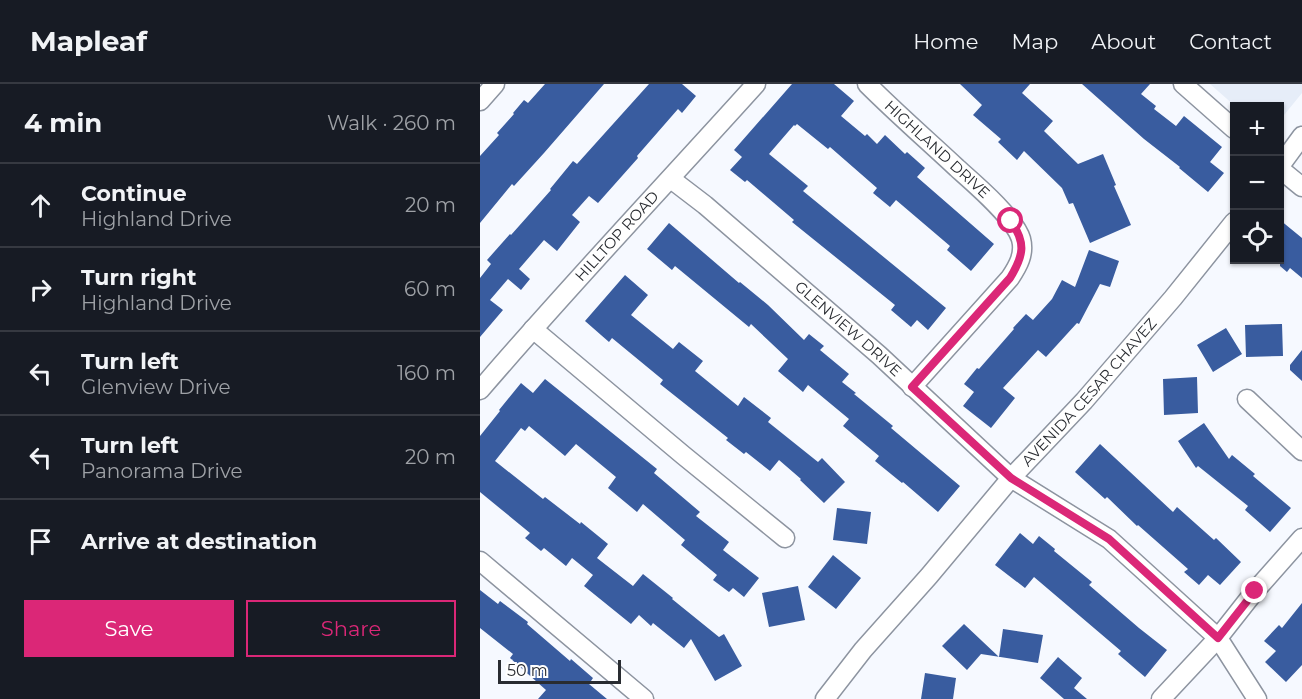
<!DOCTYPE html>
<meta charset="utf-8">
<style>
:root{--surface:#171b24;--page:#20242c;--text:#f1f3f6;--muted:#9ea1a6;--line:#363941;--accent:#db2777}
body{margin:0;font-family:Montserrat,sans-serif;background:var(--page);color:var(--text)}
.controls{position:absolute;right:18px;top:18px;display:grid;overflow:hidden;border-radius:0px;box-shadow:0 2px 4px #0004}
.controls button{width:54px;height:54px;display:grid;place-items:center;padding:0;border:0;border-bottom:2px solid var(--line);background:var(--surface);color:var(--text);font:30px sans-serif}
.scale{position:absolute;left:18px;bottom:15px;width:123px;box-sizing:border-box;padding-left:6px;border:3px solid #292c31;border-top:0;font-size:16px;line-height:21px;white-space:nowrap;color:#292c31;-webkit-text-stroke:4px #fff;paint-order:stroke}
.stop{position:absolute;width:18px;height:18px;margin:-14px;border:4px solid #db2777;border-radius:50%;background:#fff}
.stop.end{background:#db2777;border-color:#fff;box-shadow:0 2px 6px #0008}
.list{margin:0;padding:0;list-style:none}
h2{display:flex;justify-content:space-between;align-items:center;height:78px;margin:0;padding:0 24px;font-size:26px}
h2 small{font-size:20px;font-weight:400;color:var(--muted)}
.list li{display:grid;grid-template-columns:39px 1fr auto;gap:18px;align-items:center;box-sizing:border-box;height:84px;padding:0 24px;border-top:2px solid var(--line)}
.list b{display:block;font-size:22px;white-space:nowrap}
.list p{margin:0;font-size:20px;white-space:nowrap;color:var(--muted)}
.list em{font-size:20px;font-style:normal;color:var(--muted)}
.actions{display:flex;gap:12px;padding:18px 24px}
.actions a{flex:1;padding:14px 0;border:2px solid var(--accent);border-radius:0px;text-align:center;font-size:21px;color:var(--accent)}
.actions .main{background:var(--accent);color:#fff}
.icon{flex:none;width:33px;height:33px;fill:none;stroke:currentColor;stroke-width:2;stroke-linecap:round;stroke-linejoin:round}
.map{position:relative;flex:none;width:822px;height:615px;overflow:hidden}
header{display:flex;align-items:center;gap:36px;box-sizing:border-box;height:84px;padding:0 30px;background:var(--surface);border-bottom:2px solid var(--line)}
header strong{font-size:28px}
nav{display:flex;gap:33px;margin-inline-start:auto;font-size:21px}
main{display:flex}
aside{flex:1;background:var(--surface)}
.map>svg:first-child{display:block}
.built{fill:#e6edf8}
.building{fill:#395c9f}
.lines{fill:none;stroke-linecap:round;stroke-linejoin:round}
.minor-casing{stroke:#8d94a0;stroke-width:21}
.minor{stroke:#fff;stroke-width:18}
.route{stroke:#db2777;stroke-width:8}
.labels{text-anchor:middle;stroke-width:6;stroke-linejoin:round;paint-order:stroke}
.street-label{font-size:15px;fill:#292c31;stroke:#fff}
</style>
<header>
<strong>Mapleaf</strong>
<nav><a>Home</a><a>Map</a><a>About</a><a>Contact</a></nav>
</header>
<main>
<aside>
<h2>4 min<small>Walk · 260 m</small></h2>
<ul class="list">
<li><svg class="icon" aria-label="ahead" viewBox="0 0 24 24"><path d="M12 20V5M6 11l6-6 6 6"/></svg><div><b>Continue</b><p>Highland Drive</p></div><em>20 m</em></li>
<li><svg class="icon" aria-label="right" viewBox="0 0 24 24"><path d="M7 20v-9h11M14 6l5 5-5 5"/></svg><div><b>Turn right</b><p>Highland Drive</p></div><em>60 m</em></li>
<li><svg class="icon" aria-label="left" viewBox="0 0 24 24"><path d="M17 20v-9H6M10 6l-5 5 5 5"/></svg><div><b>Turn left</b><p>Glenview Drive</p></div><em>160 m</em></li>
<li><svg class="icon" aria-label="left" viewBox="0 0 24 24"><path d="M17 20v-9H6M10 6l-5 5 5 5"/></svg><div><b>Turn left</b><p>Panorama Drive</p></div><em>20 m</em></li>
<li><svg class="icon" aria-label="arrive" viewBox="0 0 24 24"><path d="M6 21V4h12l-3 4 3 4H6"/></svg><div><b>Arrive at destination</b></div></li>
</ul>
<div class="actions"><a class="main">Save</a><a>Share</a></div>
</aside>
<div class="map">
<svg width="822" height="615" viewBox="0 0 822 615">
<rect width="100%" height="100%" fill="#f6f9ff"/>
<path class="built" d="M730,0H822V9L800,36V22H755Z"/>
<path class="building" d="M65,0H124L64,69L34,102L32,100L0,139V72L19,51L17,49L34,30L33,29L44,16L48,19Z
M169,0H202L216,12L202,29L198,25L157,72L158,74L118,119L109,112L92,131L100,138L77,167L64,156L39,185L50,195L41,206L28,195L10,216L23,226L0,253V194L11,180L7,176L30,150L31,151L71,106L70,105L93,77L97,80Z
M312,0H354L374,17L361,32L385,52L387,50L397,60L405,51L425,70L427,68L445,84L437,93L514,160L491,187L467,166L470,162L416,116L410,123L393,109L397,104L350,63L348,65L317,40L315,42L314,41L289,70L328,102L323,107L466,224L448,246L437,236L431,243L411,226L415,221L312,138L314,136L267,96L265,98L250,86L262,73L254,66Z
M480,0H550L542,9L573,37L564,47L598,80L623,70L636,101L634,102L651,141L610,159L593,119L589,120L582,104L544,67L537,76L518,58L521,55L493,31L502,21Z
M602,0H670L661,10L676,22L674,25L696,42L704,32L742,63L730,78L744,89L728,108L699,84L700,83L664,55Z
M800,136L822,154V194L810,184L807,188L800,182Z
M189,139L259,199L260,198L288,221L324,256L329,250L344,262L340,266L369,290L362,298L376,309L374,310L413,342L411,344L480,402L458,428L423,398L422,399L395,377L399,372L363,342L369,335L328,301L323,308L298,287L308,275L271,240L269,243L195,182L192,186L167,165Z
M609,166L639,177L630,203L620,200L599,240L597,239L566,273L558,266L523,304L535,314L511,344L483,322L494,308L484,300L497,284L499,285L534,245L533,244L546,230L553,236L572,215L582,196L595,203Z
M145,191L168,211L151,231L193,265L199,258L223,277L215,287L258,322L264,313L291,334L288,338L338,378L342,374L365,398L344,419L320,396L321,395L299,376L290,387L266,368L264,370L246,356L248,354L180,300L183,296L132,254L129,258L105,237Z
M802,240L803,272L766,273L765,241Z
M746,244L762,270L733,288L717,261Z
M822,266V297L810,286V281Z
M717,293L718,329L684,331L683,295Z
M65,295L177,385L174,389L220,428L216,432L249,458L243,466L279,494L264,513L253,504L249,508L233,496L237,491L201,461L205,456L163,420L157,428L128,404L136,393L96,360L85,372L49,342L45,347L41,344L15,377L63,415L65,413L100,440L101,438L128,460L117,474L153,502L163,490L193,514L192,515L239,553L244,550L262,582L235,597L211,555L204,564L173,539L171,542L159,531L151,540L104,502L113,491L92,474L86,482L64,464L61,467L45,454L50,449L0,408V352L20,327L19,326L41,299L53,309Z
M724,339L749,375L752,371L775,390L773,392L811,424L790,448L765,426L768,422L718,382L716,384L698,357Z
M620,360L693,428L697,423L734,456L736,454L761,478L740,501L728,491L719,501L704,488L708,485L658,441L657,442L627,413L625,415L595,388Z
M357,424L391,428L387,460L353,456Z
M540,449L553,460L559,452L575,465L574,467L612,498L609,501L659,544L687,566L665,593L638,570L641,567L554,493L545,504L515,481Z
M353,471L381,494L356,525L328,503Z
M318,502L325,536L289,543L282,509Z
M0,506L18,520L20,517L48,538L47,540L90,577L91,575L113,594L109,600L127,615H58L66,606L30,574L33,570L0,544Z
M822,519V581L806,598L785,578L796,567L784,557L799,541L802,544Z
M484,540L519,573L523,545L563,551L558,579L501,570L487,586L462,562Z
M578,573L602,594L594,604L607,615H584L560,594Z
M445,589L476,594L473,615H441Z"/>
<g class="lines">
<defs>
<g id="minor">
<path id="s1" d="M387,0C416,29 447,56 477,84C495,100 535,134 541,155C545,170 538,182 530,194L432,303"/>
<path d="M703,0L754,45"/>
<path d="M0,17L15,0"/>
<path d="M800,82L822,52"/>
<path d="M800,85L822,103"/>
<path id="s2" d="M191,95L225,121L399,271L531,394L629,455L738,554L777,615"/>
<path d="M53,245L203,371L305,454"/>
<path id="s3" d="M0,306C89,202 184,102 276,0"/>
<path d="M767,315L822,367"/>
<path d="M0,477L164,615"/>
<path id="s4" d="M345,615L383,566L449,492L531,394L604,317L693,214L754,138"/>
<path d="M681,615L738,554L775,507L822,454"/>
</g>
</defs>
<use href="#minor" class="minor-casing"/>
<use href="#minor" class="minor"/>
</g>
<g class="lines">
<path class="route" d="M531,137C546,159 544,171 530,194L432,303L531,394L629,455L738,554L775,507"/>
</g>
<g class="labels">
<g class="street-label">
<text dy="5" stroke="none"><textPath href="#s1" startOffset="96">HIGHLAND DRIVE</textPath></text>
<text dy="5" stroke="none"><textPath href="#s3" startOffset="206">HILLTOP ROAD</textPath></text>
<text dy="5" stroke="none"><textPath href="#s2" startOffset="232">GLENVIEW DRIVE</textPath></text>
<text dy="5" stroke="none"><textPath href="#s4" startOffset="405">AVENIDA CESAR CHAVEZ</textPath></text>
</g>
</g>
</svg>
<div class="controls">
<button>+</button>
<button>−</button>
<button><svg class="icon" aria-label="locate" viewBox="0 0 24 24"><circle cx="12" cy="12" r="6"/><path d="M12 2v4M12 18v4M2 12h4M18 12h4"/></svg></button>
</div>
<div class="scale">50 m</div>
<div class="stop" style="left:531px;top:137px"></div>
<div class="stop end" style="left:775px;top:507px"></div>
</div>
</main>
